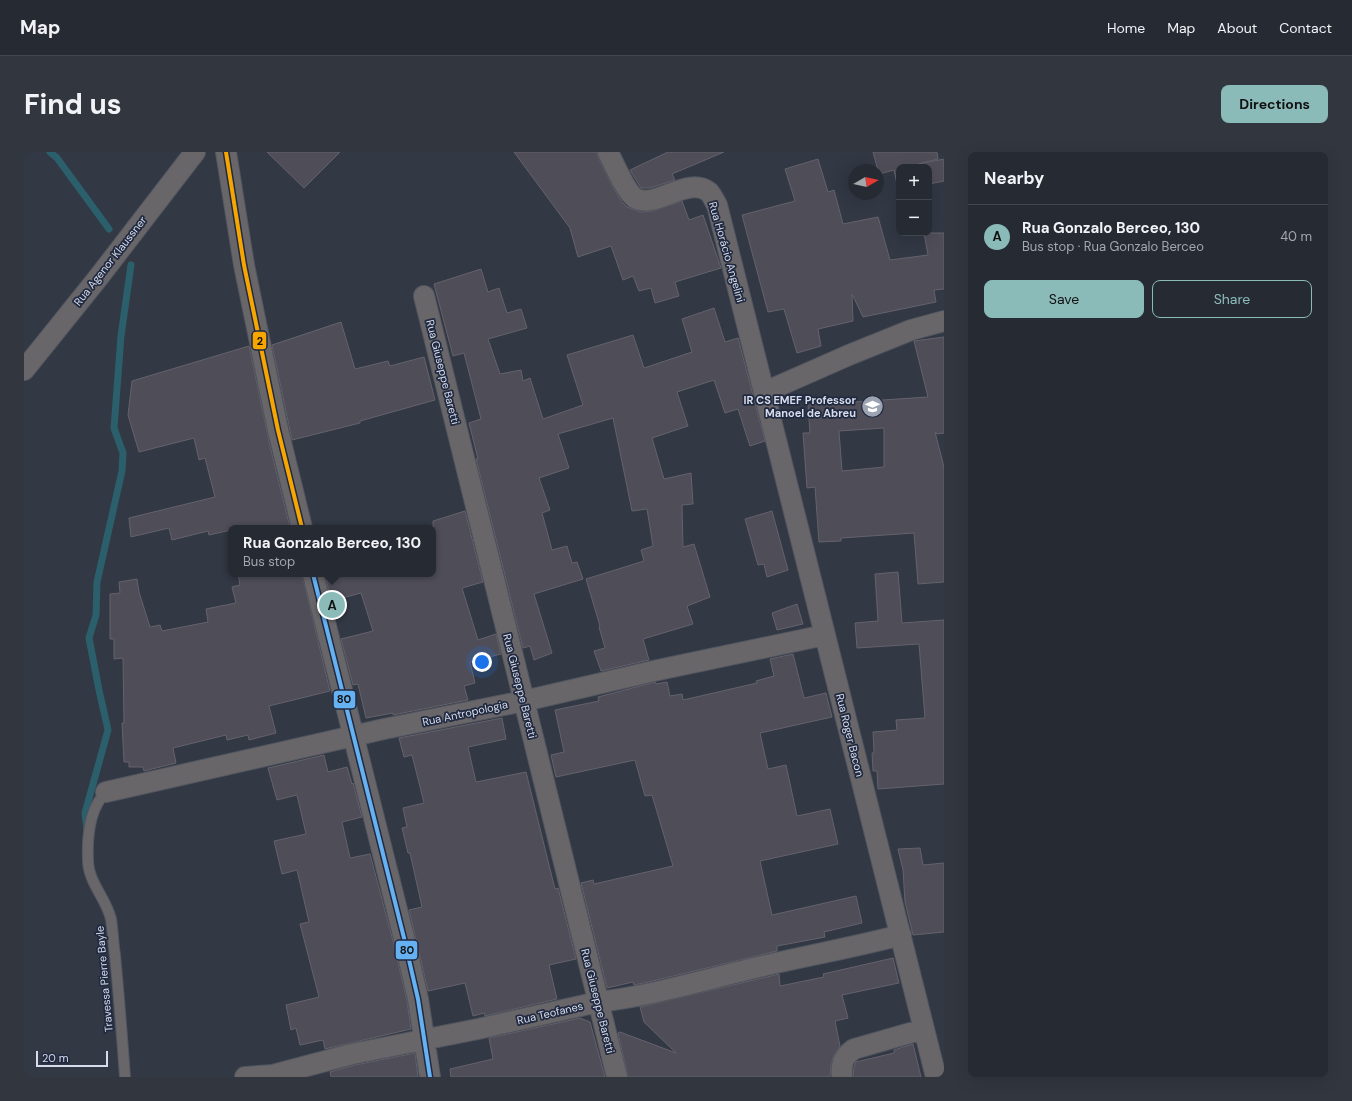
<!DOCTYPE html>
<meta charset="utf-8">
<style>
:root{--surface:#262a33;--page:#32363f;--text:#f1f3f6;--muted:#a4a7ac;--line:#42464e;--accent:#8bbbb9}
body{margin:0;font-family:"DM Sans",sans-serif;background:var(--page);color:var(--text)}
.controls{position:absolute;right:12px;top:12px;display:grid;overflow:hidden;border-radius:8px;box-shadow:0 4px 16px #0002}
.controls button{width:36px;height:36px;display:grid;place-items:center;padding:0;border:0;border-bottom:1px solid var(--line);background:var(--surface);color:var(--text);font:20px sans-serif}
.compass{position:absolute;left:824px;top:12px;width:36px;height:36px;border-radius:50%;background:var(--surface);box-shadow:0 4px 16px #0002;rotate:81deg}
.scale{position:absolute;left:12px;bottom:10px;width:72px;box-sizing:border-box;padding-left:4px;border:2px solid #d5dceb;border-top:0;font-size:11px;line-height:14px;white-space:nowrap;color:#d5dceb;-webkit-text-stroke:3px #212a40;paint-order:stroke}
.you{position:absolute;left:458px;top:510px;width:14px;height:14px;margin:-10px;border:3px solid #fff;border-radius:50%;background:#1a73e8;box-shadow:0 0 0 6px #1a73e833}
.badge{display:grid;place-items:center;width:26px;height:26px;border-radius:50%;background:var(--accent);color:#111;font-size:13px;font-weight:700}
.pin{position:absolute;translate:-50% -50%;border:2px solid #fff;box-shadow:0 1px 4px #0006}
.popup{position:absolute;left:204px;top:373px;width:208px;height:52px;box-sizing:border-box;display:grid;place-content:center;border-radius:8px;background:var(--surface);filter:drop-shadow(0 1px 3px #0005);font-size:13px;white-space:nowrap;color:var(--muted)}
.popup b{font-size:15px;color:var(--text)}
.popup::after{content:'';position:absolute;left:50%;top:100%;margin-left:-8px;border:8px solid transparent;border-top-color:var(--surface)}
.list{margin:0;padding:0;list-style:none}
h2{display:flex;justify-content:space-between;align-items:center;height:52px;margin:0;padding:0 16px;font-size:17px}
h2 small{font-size:13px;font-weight:400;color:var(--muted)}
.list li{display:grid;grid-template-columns:26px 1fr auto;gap:12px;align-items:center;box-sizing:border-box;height:64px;padding:0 16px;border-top:1px solid var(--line)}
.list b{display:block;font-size:15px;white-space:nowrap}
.list p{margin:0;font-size:13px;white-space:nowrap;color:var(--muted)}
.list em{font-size:13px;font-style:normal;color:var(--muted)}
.actions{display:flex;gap:8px;padding:12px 16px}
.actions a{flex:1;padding:9px 0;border:1px solid var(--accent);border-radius:8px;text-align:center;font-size:14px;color:var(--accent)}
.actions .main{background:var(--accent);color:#111}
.map{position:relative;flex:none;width:920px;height:925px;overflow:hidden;border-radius:8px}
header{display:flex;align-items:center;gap:24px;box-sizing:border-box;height:56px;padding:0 20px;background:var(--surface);border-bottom:1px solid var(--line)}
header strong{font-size:19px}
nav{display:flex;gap:22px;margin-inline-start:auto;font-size:14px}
.intro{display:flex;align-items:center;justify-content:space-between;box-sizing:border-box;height:96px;padding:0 24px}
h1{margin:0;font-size:28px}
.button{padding:10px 18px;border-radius:8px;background:var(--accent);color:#111;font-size:14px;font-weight:700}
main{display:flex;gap:24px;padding:0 24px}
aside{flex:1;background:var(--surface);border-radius:8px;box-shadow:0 4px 16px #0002}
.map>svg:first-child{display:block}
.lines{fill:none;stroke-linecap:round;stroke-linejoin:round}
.stream{stroke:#2b5f6b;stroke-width:7}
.building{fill:#4f4d58;stroke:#64626b;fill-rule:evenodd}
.service-casing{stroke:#515660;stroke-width:12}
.minor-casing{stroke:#515660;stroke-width:22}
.service{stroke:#696669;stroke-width:10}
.minor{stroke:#696669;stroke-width:20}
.bus-1-casing{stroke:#212a40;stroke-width:7}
.bus-2-casing{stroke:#212a40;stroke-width:7}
.bus-1{stroke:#f7a600;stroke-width:4}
.bus-2{stroke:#66b1f2;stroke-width:4}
.labels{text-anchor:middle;stroke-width:3.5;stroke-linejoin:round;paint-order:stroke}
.street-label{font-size:11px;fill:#d5dceb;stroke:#212a40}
.poi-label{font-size:11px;font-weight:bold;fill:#d5dceb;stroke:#212a40;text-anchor:end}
.line-badge{stroke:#212a40;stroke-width:1.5}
.pale-badge-label{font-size:11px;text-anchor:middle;font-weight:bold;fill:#111}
</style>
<header>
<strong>Map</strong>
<nav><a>Home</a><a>Map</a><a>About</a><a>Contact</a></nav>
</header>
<div class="intro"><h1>Find us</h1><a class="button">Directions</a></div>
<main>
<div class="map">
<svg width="920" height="925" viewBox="0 0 920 925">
<rect width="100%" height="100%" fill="#323844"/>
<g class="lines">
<path class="stream" d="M26,0L33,6L85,77
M63,677L61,661L84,578L75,538L65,486L72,463L73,430L98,319L99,301L90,276L97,184L107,113"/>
</g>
<path class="building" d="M243,0H316L280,36Z
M490,0H573L574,5L590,37L598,50L603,55L616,60L629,59L658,49L665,68L679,63L697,116L651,130L655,144L631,151L627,136L615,139L609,124L599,128L587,94L554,105L546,76Z
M644,0H700L648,22L651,28L626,36H617L606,18Z
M849,0H913L914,7L894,12L920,7V29L905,32V15H875V37H874L870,18L855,22Z
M794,7L804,40L810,38L819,72L854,65L866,108L904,103L900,81H920V137L910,138L912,150L839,165L828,142L829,169L794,177L797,194L773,201L760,157L744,160L718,63L771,49L761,17Z
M457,117L464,140L475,136L483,161L497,157L503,176L464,187L476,222L497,218L499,229L506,226L519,267L559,253L543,203L609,183L620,216L668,200L658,167L690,156L701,190L714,186L741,289L726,294L714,257L701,261L690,228L653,240L664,274L628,286L640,327L667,321L669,352L658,353L659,395L670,392L686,445L663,454L669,472L619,487L625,508L577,519L570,499L581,496L575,475L576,474L562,427L620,409L617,398L629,394L623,357L608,359L589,266L534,282L545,316L515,326L526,358L518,361L528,398L543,394L548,411L553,410L559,427L510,442L528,501L510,508L506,494L499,496L452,307H454L445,271L457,267L440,201L429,204L410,132Z
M317,170L331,217L364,209L366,214L400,205L411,248L336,269V271L268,288L248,193Z
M920,185V281L913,282L911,280L920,315V430L894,432L890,381L817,386V389L795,390L791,335L783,336L779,281H786L784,253L904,245L890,189ZM860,276V315L818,319L815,279Z
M225,194L246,294L266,376H207V378L185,383L184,379L148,388L145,376L107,385L105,366L191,345L181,306L175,308L170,286L115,300L104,263L108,229Z
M441,359L459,430L438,436L454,488L472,482L477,502L446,510L451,531L440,534L444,548L369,563V561L342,566L334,532L329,533L317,487L349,479L337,441L307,449L301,422H409V369Z
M748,359L764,418L743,425L740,412L734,413L721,367Z
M874,420L878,471L920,468V632L854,637L853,619H849L848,601H850L849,580L873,578L872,568L901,566L895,492L833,496L831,471L854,469L851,422Z
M214,422H278L306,539L245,554L252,581L225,588L224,583L203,588L202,583L149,596L152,611L120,619L119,615H105V610H100L98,571H100L99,506L90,507V487H86V442L96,441L95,430L113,427L115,440L126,475L136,473L138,479L184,470L182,457L212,451L208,435L216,433Z
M773,452L779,472L753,478L748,461Z
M769,502L780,546L802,541L808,565L736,581L744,617L762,613L773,664L806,657L814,692L736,709L748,763L832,744L838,771L800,780L801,785L753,794V799L629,829L610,833L609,830L583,836L557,731L569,728L570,732L649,714L628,643L621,644L611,608L532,625L527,603L540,600L531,558L575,549L574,545L631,530L632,532L643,530L646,544L658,542L659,548L733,531L732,529L750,524L746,507Z
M478,566L482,587L444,595L452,630L502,620L531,737L534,736L552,807L525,813L533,847L461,864L460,861L449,864L441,831L404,839L385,758L398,755L386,701H384L378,676L383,675L379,656L400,651L388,603L380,605L375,586Z
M300,603L304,620L323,615L328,632L329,631L338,665L318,670L326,706L346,702L369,789L383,849L387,877L301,897L299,888L276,893L272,876L267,878L262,853L295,845L276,772L285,770L273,718L258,722L250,689L282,682L273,643L253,648L244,616Z
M896,696L899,713L920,711V780L889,783L881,750L879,718L874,697Z
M869,806L875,831L818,843L824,866L811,869L816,894L809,905L807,914L806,925H604L594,881L596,880L652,901L620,870L616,855L755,822L756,834L800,825L799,822Z
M556,866L566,870L581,925H427L426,917L469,907L465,886Z
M889,892L897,925H829L830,915L832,910L870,901V898Z
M391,901L394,925H307L306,920L331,913Z"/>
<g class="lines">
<defs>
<path id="service" d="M82,640C65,657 63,685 64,708C64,730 82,746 87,767C89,779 89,791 91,803C95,844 98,884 101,925"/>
<path id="minor" d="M202,0L220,113L254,278L278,376
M584,0C589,10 602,40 611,46C631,58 664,23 685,40C688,43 691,50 693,53C768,344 839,635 912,925
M400,144L593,925
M0,218L74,126L171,0
M741,240L825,203L887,178L920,169
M289,422L380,786L394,847L406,925
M82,640L360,577L500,549L634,518L801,483
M221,925L249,923L328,902L454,877L574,850C626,844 676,829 726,817C776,805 827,796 877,783
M818,925C817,911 819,905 830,897L900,877"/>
</defs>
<use href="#service" class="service-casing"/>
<use href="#minor" class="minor-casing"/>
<use href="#service" class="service"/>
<use href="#minor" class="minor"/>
<defs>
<path id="bus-1" d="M202,0L220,113L254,278L278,376"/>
<path id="bus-2" d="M289,422L380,786L394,847L406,925"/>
</defs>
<use href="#bus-1" class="bus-1-casing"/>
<use href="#bus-2" class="bus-2-casing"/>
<use href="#bus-1" class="bus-1"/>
<use href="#bus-2" class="bus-2"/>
</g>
<defs>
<symbol id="school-disc" viewBox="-11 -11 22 22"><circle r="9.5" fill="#9ca3b1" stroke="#212a40"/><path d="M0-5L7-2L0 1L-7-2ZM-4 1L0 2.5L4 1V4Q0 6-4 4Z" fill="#fff"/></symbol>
</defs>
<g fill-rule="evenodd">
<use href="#school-disc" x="836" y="242" width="25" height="25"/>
</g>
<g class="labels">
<g class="street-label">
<text transform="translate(703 100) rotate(74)" y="4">Rua Horácio Angelini</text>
<text transform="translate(86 109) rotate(-52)" y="4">Rua Agenor Klaussner</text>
<text transform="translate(419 220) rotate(76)" y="4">Rua Giuseppe Baretti</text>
<text transform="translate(496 534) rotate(76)" y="4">Rua Giuseppe Baretti</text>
<text transform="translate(441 561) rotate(-12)" y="4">Rua Antropologia</text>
<text transform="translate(826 583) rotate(76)" y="4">Rua Roger Bacon</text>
<text transform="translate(80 827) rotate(-95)" y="4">Travessa Pierre Bayle</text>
<text transform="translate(574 849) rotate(76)" y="4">Rua Giuseppe Baretti</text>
<text transform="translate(526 861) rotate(-13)" y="4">Rua Teofanes</text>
</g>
<g class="poi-label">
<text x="832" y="252">IR CS EMEF Professor<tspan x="832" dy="13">Manoel de Abreu</tspan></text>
</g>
</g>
<g class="line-badge">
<rect x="228" y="179" width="15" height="19" rx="4" fill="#f7a600"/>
<rect x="309" y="538" width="23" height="19" rx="4" fill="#66b1f2"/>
<rect x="371" y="788" width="23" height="20" rx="4" fill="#66b1f2"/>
</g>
<g class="pale-badge-label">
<text x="236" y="193">2</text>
<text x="320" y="551">80</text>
<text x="383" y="802">80</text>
</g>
</svg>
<div class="controls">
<button>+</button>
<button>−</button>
</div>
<svg class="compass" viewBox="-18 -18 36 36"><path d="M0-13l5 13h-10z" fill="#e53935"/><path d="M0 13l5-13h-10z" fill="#a4a7ac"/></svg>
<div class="scale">20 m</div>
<div class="you"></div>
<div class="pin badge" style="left:308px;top:453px">A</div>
<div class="popup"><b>Rua Gonzalo Berceo, 130</b>Bus stop</div>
</div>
<aside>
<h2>Nearby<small></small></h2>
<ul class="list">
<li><span class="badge">A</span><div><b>Rua Gonzalo Berceo, 130</b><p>Bus stop · Rua Gonzalo Berceo</p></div><em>40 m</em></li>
</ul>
<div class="actions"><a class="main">Save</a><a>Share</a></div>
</aside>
</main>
